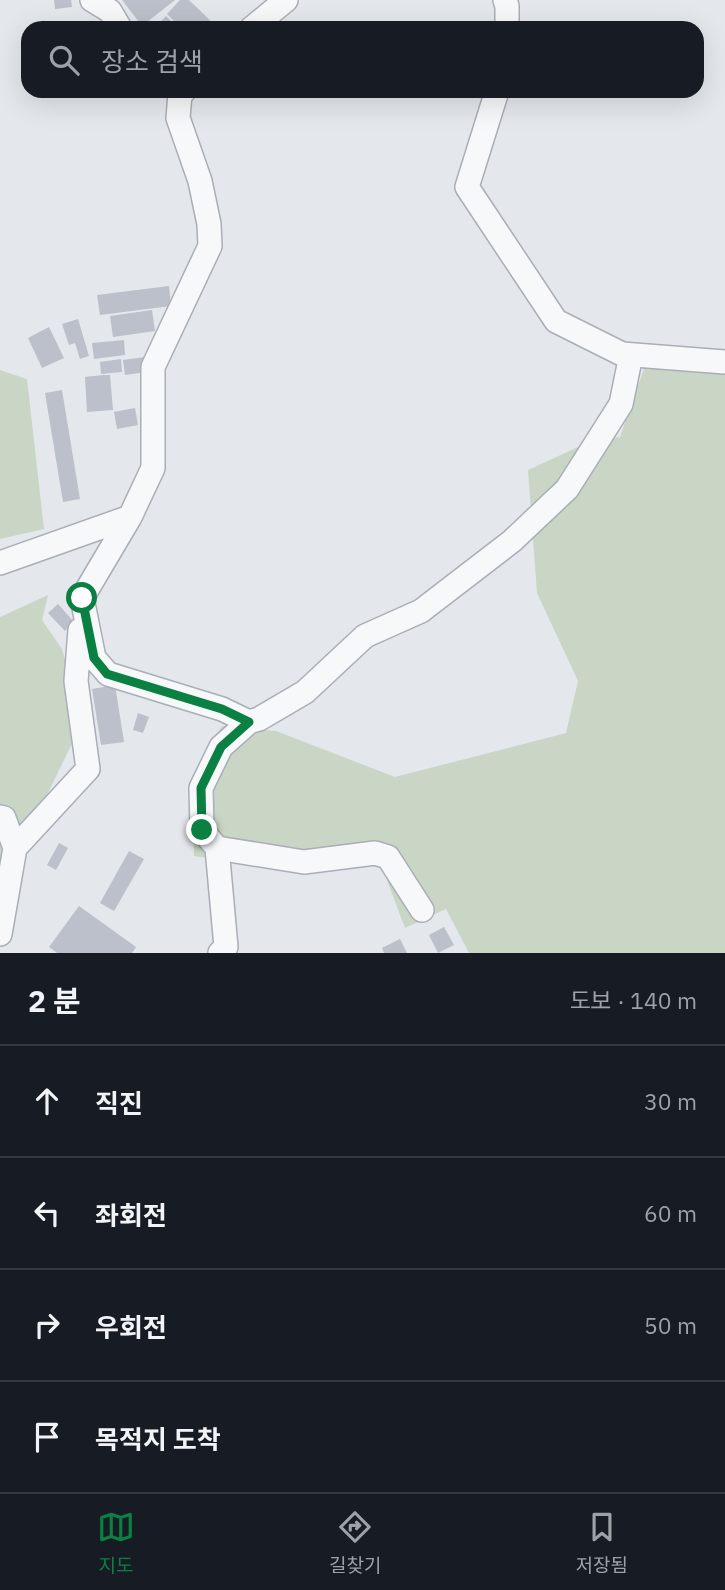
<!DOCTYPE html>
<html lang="ko">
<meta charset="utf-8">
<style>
:root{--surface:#171b24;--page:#20242c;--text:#f1f3f6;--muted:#9ea1a6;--line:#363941;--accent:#0b8043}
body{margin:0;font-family:"IBM Plex Sans","Noto Sans KR",sans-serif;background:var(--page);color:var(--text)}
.stop{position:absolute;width:21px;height:21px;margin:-16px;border:5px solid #0b8043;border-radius:50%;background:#fff}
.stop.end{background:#0b8043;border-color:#fff;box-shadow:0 2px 7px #0008}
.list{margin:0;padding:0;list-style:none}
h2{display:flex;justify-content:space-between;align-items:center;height:91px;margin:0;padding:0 28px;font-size:30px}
h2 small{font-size:23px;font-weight:400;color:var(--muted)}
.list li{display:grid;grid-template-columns:46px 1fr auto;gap:21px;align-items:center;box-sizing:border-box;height:112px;padding:0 28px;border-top:2px solid var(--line)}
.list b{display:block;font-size:26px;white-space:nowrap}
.list em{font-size:23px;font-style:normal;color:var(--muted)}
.icon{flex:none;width:38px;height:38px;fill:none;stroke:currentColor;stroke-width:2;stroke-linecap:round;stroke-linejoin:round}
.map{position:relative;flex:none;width:725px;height:953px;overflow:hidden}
.search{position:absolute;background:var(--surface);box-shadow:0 7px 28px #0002;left:21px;right:21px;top:21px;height:77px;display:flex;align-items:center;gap:18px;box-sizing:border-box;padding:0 24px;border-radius:21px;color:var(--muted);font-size:26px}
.sheet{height:539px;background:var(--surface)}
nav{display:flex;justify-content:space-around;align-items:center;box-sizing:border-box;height:98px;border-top:2px solid var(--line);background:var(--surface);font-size:19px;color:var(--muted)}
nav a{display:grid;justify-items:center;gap:4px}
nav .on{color:var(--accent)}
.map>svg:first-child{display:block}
.green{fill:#c9d6c5}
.building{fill:#bbc0ca}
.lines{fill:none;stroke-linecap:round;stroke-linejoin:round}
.minor-casing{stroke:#a9aeb7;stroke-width:26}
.minor{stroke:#f7f8fa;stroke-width:23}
.route{stroke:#0b8043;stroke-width:9}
</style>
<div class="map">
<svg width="725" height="953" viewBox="0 0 725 953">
<rect width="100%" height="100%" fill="#e4e7ec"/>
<path class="green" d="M645,366L725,370V953H469L446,909L405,928L380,862L287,870L194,856L192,777L222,726L276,731L395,777L566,733L578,681L537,593L528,470L589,442L620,437Z
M0,370L27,379L44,529L0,539Z
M48,595L42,620L62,649L82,723L15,861L0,869V617Z"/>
<path class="building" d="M54,0H71L72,7L55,9Z
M122,0H175L142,26Z
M180,0H189L218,28H181L167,14Z
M166,16L178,28H161L158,25Z
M169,286L171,306L100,315L97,295Z
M152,310L155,331L113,337L110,316Z
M78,319L89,356L80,359L75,343L69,345L62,324Z
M49,327L64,358L42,368L28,338Z
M124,340L125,355L94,359L92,343Z
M145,357L146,372L125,375L123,360Z
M121,359L122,372L101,374L100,362Z
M103,375H110L113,410L87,412L85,377Z
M62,390L80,499L63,502L45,393Z
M135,408L138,425L117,429L114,412Z
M58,604L74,622L65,631L48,613Z
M115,685L124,742L101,745L92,689Z
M138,713L149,717L143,733L133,730Z
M59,843L68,848L56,870L47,865Z
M129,851L144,859L114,911L100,903Z
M79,906L136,947L132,953H57L49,947Z
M444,927L454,945L438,953L429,935Z
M400,939L407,953H384L382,948Z"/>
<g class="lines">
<defs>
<path id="minor" d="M92,0L110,11L120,28
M505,0L507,6V28
M252,28L286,0
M184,91L180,94L178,118L200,181L209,224L210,246L153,367V468L130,517L82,598L94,658L108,674L222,709L249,722L259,719L305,692L365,636L421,611L512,541L567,489L621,404L631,355
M497,91L467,187L556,321L622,354L725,362
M0,563L130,517
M249,722L221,747L201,788L202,830L217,848L304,862L375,853L388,857L422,910
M0,817L4,818L15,848
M217,848L226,947L220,953
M0,934L15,848L88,769L76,681L80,630"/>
</defs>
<use href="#minor" class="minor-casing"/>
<use href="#minor" class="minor"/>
</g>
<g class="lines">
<path class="route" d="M82,598L94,658L107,674L222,709L249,722L221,747L201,788L202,830"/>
</g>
</svg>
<div class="stop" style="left:82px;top:598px"></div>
<div class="stop end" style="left:202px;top:830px"></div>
<div class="search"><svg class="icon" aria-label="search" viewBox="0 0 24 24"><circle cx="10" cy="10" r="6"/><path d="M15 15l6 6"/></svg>장소 검색</div>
</div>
<section class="sheet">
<h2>2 분<small>도보 · 140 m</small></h2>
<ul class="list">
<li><svg class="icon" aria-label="ahead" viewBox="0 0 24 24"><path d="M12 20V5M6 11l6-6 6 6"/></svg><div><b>직진</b></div><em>30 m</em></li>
<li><svg class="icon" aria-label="left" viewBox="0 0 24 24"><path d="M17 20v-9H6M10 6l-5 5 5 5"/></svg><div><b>좌회전</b></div><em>60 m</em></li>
<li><svg class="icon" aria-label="right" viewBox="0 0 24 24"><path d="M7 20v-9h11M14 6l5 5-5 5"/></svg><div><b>우회전</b></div><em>50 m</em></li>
<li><svg class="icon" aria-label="arrive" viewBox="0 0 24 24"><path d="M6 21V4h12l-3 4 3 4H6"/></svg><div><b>목적지 도착</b></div></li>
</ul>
</section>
<nav>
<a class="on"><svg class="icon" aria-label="map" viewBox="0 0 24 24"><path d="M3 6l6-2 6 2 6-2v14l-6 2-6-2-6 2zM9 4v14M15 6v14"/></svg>지도</a>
<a><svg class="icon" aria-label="directions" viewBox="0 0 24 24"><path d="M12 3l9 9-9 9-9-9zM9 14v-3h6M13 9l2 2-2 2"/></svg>길찾기</a>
<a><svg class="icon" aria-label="saved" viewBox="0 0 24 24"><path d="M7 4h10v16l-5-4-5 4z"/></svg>저장됨</a>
</nav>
